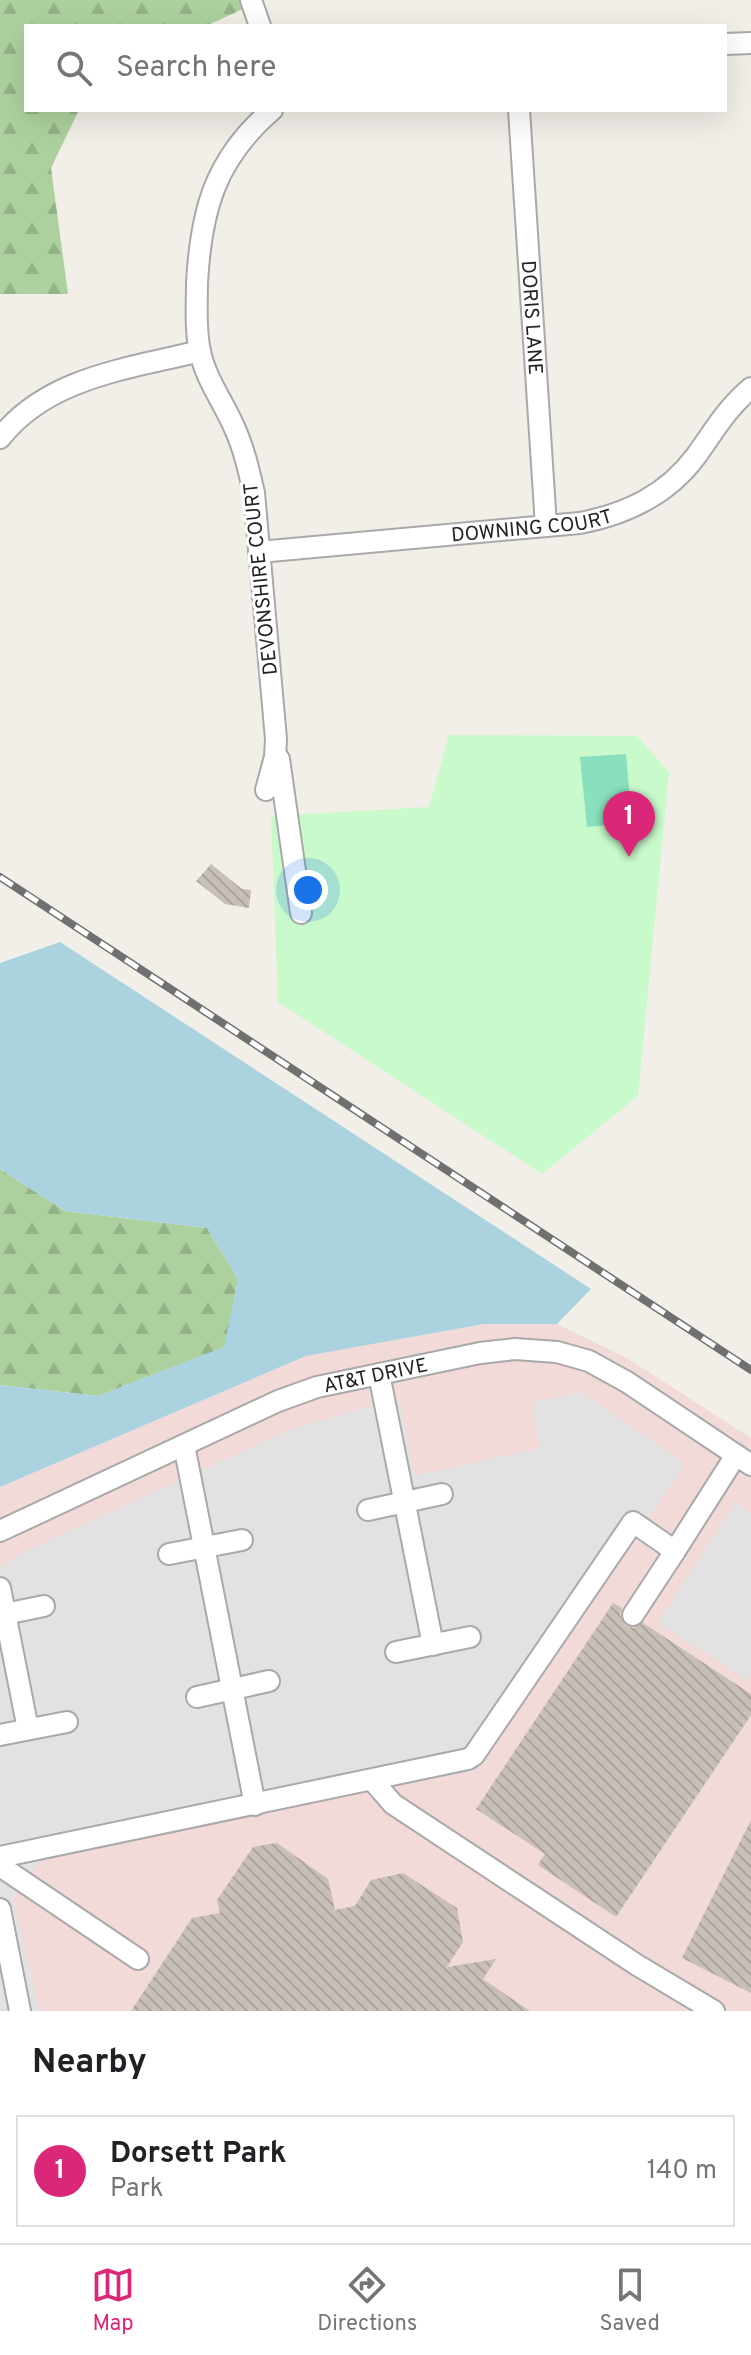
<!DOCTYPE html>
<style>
:root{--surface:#fff;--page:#f2f2f2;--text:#202124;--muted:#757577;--line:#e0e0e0;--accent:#db2777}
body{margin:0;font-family:Overpass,sans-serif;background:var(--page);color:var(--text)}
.you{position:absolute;left:308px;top:890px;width:28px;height:28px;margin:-20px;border:6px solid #fff;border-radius:50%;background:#1a73e8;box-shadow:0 0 0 12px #1a73e833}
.badge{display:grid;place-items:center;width:52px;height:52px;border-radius:50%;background:var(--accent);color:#fff;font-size:26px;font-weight:700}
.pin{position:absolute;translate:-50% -66px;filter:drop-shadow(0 2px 4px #0008)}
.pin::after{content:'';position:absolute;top:42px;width:28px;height:24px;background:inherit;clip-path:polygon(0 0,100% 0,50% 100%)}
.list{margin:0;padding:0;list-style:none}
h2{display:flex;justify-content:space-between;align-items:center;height:104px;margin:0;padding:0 32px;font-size:34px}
h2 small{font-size:26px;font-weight:400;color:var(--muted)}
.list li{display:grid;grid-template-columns:52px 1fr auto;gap:24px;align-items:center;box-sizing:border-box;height:112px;margin:0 16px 16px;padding:0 16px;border:2px solid var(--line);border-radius:0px}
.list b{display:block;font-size:30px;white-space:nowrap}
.list p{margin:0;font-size:26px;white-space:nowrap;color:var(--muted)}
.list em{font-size:26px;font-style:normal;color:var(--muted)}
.icon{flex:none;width:44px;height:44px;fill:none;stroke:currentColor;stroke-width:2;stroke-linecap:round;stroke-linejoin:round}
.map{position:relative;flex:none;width:751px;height:2011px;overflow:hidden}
.search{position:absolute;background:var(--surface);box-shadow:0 8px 32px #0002;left:24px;right:24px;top:24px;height:88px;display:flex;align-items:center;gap:20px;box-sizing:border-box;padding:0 28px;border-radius:0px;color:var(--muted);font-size:30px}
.sheet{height:232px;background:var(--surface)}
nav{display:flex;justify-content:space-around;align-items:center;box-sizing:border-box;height:112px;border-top:2px solid var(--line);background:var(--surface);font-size:22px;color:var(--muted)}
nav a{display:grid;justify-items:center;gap:4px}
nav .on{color:var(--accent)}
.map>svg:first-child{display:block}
.commercial{fill:#f2dad9}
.forest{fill:url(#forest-firs)}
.park{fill:#c8facc}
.pitch{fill:#88e0be}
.parking{fill:#e2e2e2}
.water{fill:#aad3df}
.building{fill:url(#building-back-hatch)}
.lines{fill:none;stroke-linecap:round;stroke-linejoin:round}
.minor-casing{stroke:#a9a9a9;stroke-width:24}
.minor{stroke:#fff;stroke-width:20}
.rail-casing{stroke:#707070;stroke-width:8}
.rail{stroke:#fff;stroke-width:5;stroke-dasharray:15;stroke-linecap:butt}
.labels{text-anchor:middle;stroke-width:6;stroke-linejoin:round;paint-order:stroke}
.street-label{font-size:20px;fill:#222;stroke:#fff}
</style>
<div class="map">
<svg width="751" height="2011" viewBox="0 0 751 2011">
<defs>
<pattern id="forest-firs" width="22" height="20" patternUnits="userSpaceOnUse" patternTransform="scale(2)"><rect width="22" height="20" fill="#add19e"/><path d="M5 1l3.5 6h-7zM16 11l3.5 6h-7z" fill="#95b388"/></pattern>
<pattern id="building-back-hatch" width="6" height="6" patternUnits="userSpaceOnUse" patternTransform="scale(2)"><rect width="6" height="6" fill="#c7bfb8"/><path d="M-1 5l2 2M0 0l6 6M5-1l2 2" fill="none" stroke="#aba49e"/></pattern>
</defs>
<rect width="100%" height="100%" fill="#f2efe9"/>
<path class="commercial" d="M484,1324H557L627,1358L751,1438V2011H0V1487L306,1356Z"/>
<path class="forest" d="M0,0H242L243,9L206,26H26V110H79L51,168L68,294H0Z
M0,1169L65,1211L207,1228L238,1279L225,1347L98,1396L0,1385Z"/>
<path class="park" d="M449,735L637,736L669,772L638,1096L542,1174L278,1002L271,816L429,807Z"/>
<path class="pitch" d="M626,754L632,823L587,827L580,757Z"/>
<path class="parking" d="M581,1392L685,1464L474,1771L44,1857L13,1898L39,2011H0V1567L22,1553L289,1430L359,1409L399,1400L414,1476L540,1448L532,1402Z
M735,1503L751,1514V1674L748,1680L658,1623Z"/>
<path class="water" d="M60,942L591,1289L557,1324H484L306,1356L0,1487V1385L98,1396L224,1347L238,1279L207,1228L65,1211L0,1169V963Z"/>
<path class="building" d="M211,864L242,889L251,890L249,908L225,904L196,881Z
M613,1603L622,1608L620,1615L625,1625L633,1628L643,1623L751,1694V1715L616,1917L538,1865L545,1854L476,1809Z
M751,1820V1993L682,1958Z
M277,1843L328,1879L335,1910L355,1906L371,1880L403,1873L457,1908L463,1942L447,1967L496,1959L483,1979L530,2011H131L192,1918L220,1913L217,1900L253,1847Z"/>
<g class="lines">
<defs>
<g id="minor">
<path d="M251,0L260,26"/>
<path d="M725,44L751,43"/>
<path id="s1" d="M519,110L546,526"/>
<path d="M0,438C48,377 128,369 200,351"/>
<path id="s2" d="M259,552L580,523C627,514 667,495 696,456C714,431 727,408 751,388"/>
<path d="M279,759L301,913"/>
<path d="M266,790L275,757L276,739L254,493C249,471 244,449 235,429C224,403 205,378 200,351C195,330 197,304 197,283C201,210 215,159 272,110"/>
<path d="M379,1374L433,1645"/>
<path d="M184,1445L255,1805"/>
<path d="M368,1510L442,1494"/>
<path id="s3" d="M0,1531L278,1401L317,1387L480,1353L515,1349L557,1352L589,1361L627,1382L751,1465"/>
<path d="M169,1554L242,1540"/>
<path d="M0,1588L28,1729"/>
<path d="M0,1615L44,1606"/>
<path d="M633,1615L675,1551"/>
<path d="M396,1652L470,1637"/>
<path d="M197,1697L269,1681"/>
<path d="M0,1735L67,1722"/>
<path d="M373,1781L393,1804L637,1965L714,2011"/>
<path d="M0,1857L468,1759L474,1755L633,1522L675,1551L736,1455"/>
<path d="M0,1866L138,1959"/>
<path d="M0,1909L20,2011"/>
</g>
</defs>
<use href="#minor" class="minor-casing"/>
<use href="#minor" class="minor"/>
<defs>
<path id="rail" d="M0,877L751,1370"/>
</defs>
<use href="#rail" class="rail-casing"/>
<use href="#rail" class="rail"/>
</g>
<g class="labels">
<g class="street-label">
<text dy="7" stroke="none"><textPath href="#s1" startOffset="208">DORIS LANE</textPath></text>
<text dy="7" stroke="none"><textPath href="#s2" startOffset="274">DOWNING COURT</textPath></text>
<text transform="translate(260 579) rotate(-96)" y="7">DEVONSHIRE COURT</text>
<text dy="7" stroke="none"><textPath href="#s3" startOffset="408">AT&amp;T DRIVE</textPath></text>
</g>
</g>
</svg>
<div class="you"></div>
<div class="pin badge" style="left:629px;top:857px">1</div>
<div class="search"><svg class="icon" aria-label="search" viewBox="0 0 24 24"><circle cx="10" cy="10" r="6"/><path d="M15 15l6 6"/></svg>Search here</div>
</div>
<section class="sheet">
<h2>Nearby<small></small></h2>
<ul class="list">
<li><span class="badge">1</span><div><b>Dorsett Park</b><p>Park</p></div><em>140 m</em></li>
</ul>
</section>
<nav>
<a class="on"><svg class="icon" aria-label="map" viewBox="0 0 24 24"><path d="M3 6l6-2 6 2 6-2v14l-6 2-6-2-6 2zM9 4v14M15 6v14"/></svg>Map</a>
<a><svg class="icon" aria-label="directions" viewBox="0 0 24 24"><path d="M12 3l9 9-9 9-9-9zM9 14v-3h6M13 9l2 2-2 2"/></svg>Directions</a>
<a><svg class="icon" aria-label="saved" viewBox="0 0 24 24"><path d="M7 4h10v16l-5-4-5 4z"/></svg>Saved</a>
</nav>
